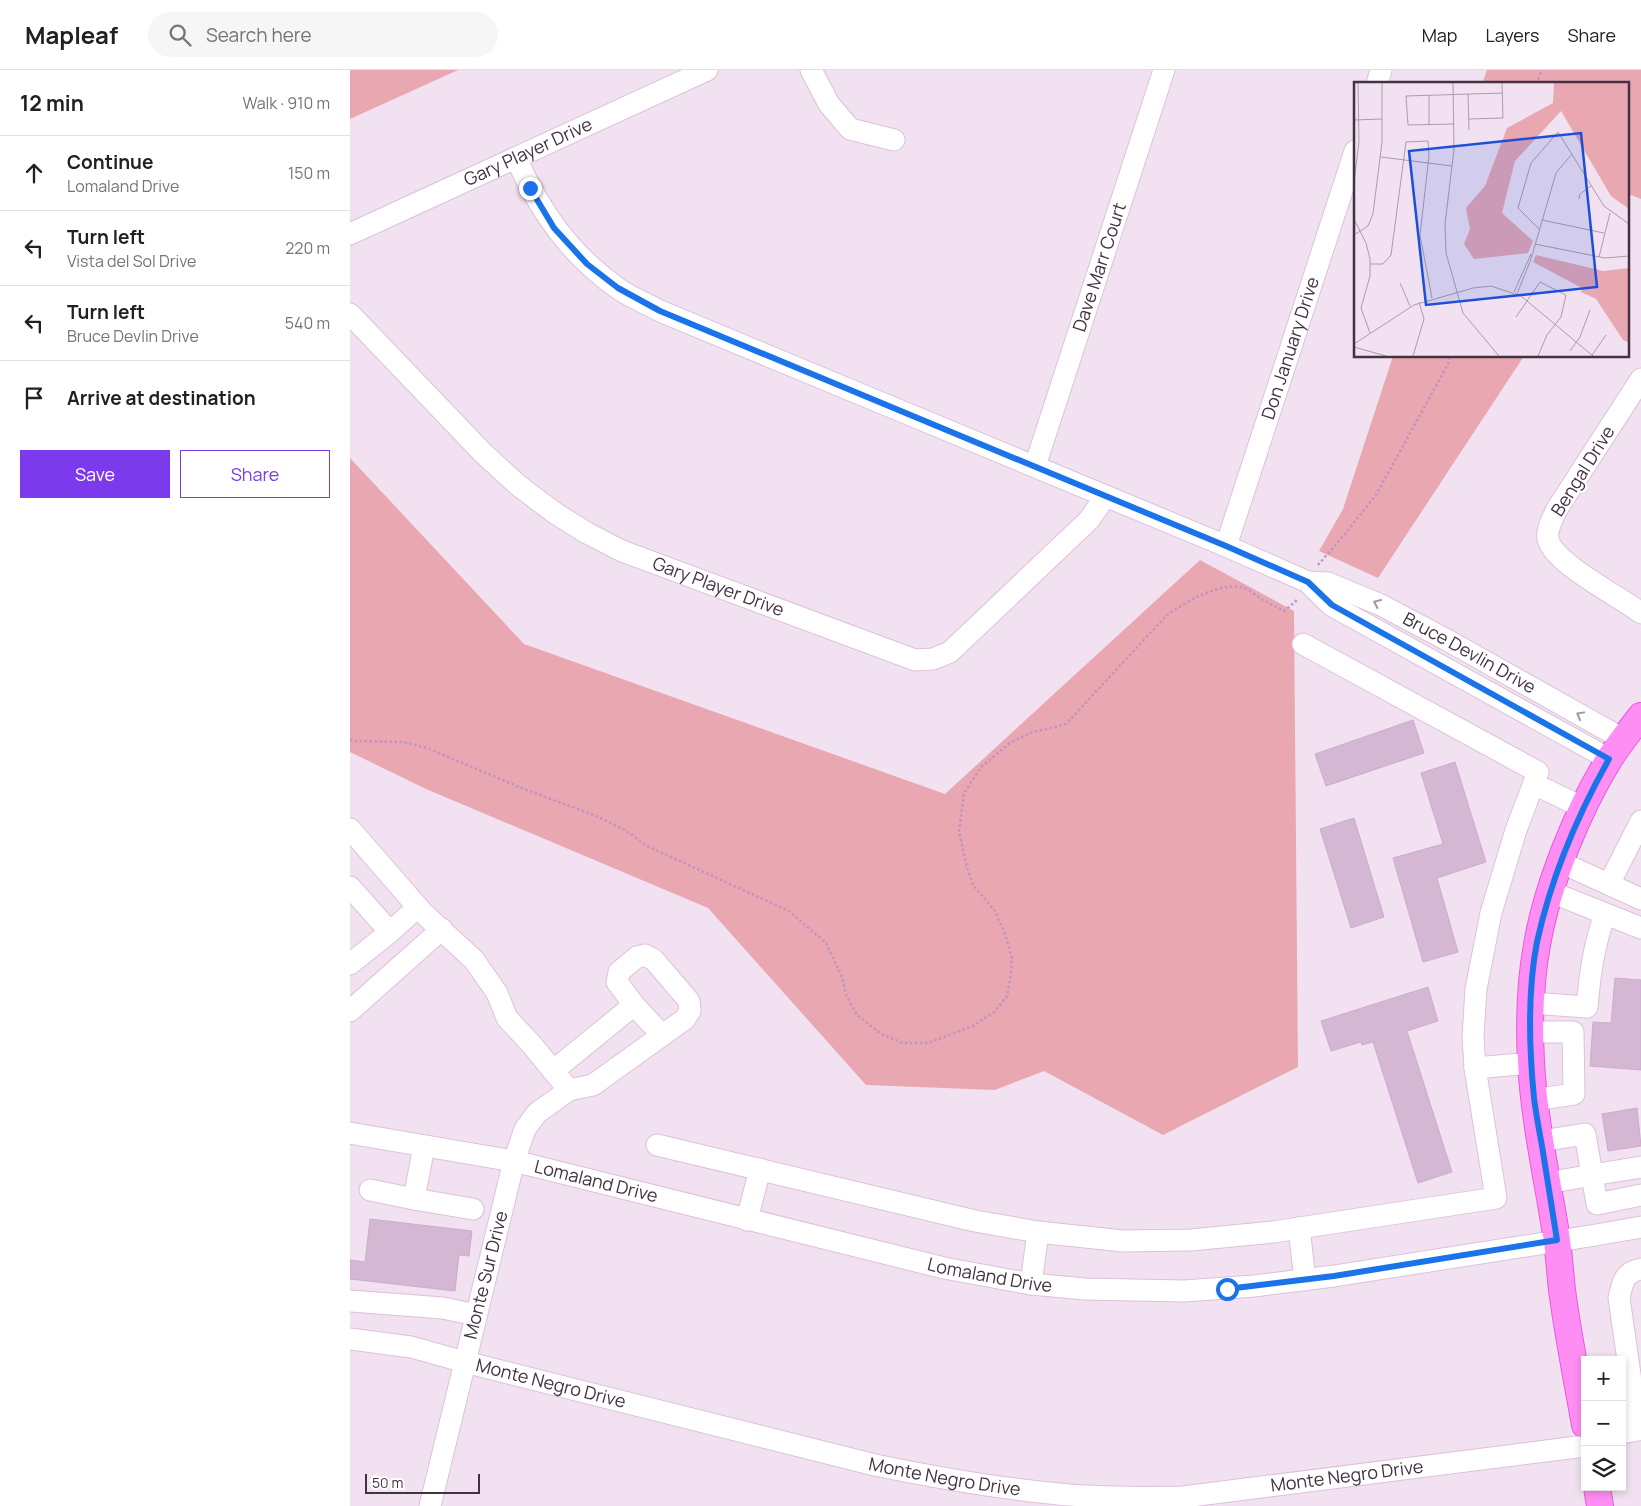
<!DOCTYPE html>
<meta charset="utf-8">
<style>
:root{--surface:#fff;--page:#f6f6f6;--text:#202124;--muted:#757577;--line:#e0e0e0;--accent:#7c3aed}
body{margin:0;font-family:Manrope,sans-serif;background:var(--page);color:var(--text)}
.controls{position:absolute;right:15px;bottom:15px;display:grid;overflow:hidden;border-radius:0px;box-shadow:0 2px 8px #0003}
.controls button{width:45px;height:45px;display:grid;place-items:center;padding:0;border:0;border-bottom:1px solid var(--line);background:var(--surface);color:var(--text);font:25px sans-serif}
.scale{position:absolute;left:15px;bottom:12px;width:115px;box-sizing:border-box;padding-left:5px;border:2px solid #433243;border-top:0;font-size:14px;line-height:18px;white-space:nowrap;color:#433243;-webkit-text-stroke:4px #fff;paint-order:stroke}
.stop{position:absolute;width:15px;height:15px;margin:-11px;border:4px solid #1a73e8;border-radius:50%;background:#fff}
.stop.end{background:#1a73e8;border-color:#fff;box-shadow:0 1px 5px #0008}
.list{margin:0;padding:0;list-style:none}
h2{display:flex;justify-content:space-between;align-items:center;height:65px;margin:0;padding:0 20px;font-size:21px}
h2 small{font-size:16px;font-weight:400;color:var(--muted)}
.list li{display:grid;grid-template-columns:32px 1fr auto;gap:15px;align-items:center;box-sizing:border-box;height:75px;padding:0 20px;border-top:1px solid var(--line)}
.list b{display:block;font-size:19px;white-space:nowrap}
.list p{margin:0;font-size:16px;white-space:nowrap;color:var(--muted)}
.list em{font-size:16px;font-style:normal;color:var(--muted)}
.actions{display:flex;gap:10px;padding:15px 20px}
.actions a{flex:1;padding:11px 0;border:1px solid var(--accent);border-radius:0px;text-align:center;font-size:18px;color:var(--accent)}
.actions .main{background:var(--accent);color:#fff}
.icon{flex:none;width:28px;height:28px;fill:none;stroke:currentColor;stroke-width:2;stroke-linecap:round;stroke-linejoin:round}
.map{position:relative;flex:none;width:1291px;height:1436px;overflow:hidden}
header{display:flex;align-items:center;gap:30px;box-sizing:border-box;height:70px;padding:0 25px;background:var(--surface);border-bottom:1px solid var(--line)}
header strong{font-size:24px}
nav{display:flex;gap:28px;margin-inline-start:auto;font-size:18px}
.search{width:350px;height:45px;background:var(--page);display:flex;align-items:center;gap:12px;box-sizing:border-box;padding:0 18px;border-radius:28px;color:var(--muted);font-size:19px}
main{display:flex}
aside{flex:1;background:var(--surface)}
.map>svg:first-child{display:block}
.green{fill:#e9a7b2}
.building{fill:#d3b7d3;stroke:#cfaacf}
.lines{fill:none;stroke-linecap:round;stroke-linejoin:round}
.minor-casing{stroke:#dcc1da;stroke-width:23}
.major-casing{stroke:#e958de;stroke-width:28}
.path{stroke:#c094bf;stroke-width:2.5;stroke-dasharray:2.5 2.5;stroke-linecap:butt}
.minor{stroke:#fff;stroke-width:21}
.major{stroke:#ff8ef4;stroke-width:26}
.oneway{stroke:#a198a1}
.route{stroke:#1a73e8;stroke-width:6}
.labels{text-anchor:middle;stroke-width:4;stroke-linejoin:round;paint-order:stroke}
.street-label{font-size:18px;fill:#433243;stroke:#fff}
.inset-road{fill:none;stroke:#ac9cab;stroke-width:1}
.view{fill:#1d4ed8;fill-opacity:0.15;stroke:#1d4ed8;stroke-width:2.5}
.inset-edge{fill:none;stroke:#433243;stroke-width:2.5}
</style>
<header>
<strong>Mapleaf</strong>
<div class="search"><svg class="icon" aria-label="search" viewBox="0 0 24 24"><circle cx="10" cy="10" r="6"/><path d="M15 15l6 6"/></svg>Search here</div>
<nav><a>Map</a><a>Layers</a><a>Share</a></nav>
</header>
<main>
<aside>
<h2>12 min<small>Walk · 910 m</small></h2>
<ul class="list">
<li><svg class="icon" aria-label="ahead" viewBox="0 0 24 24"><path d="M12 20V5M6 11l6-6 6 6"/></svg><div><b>Continue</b><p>Lomaland Drive</p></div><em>150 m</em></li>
<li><svg class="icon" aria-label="left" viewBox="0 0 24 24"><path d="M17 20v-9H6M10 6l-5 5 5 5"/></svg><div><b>Turn left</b><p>Vista del Sol Drive</p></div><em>220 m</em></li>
<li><svg class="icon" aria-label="left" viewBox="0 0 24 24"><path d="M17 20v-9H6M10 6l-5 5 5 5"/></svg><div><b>Turn left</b><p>Bruce Devlin Drive</p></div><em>540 m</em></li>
<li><svg class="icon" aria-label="arrive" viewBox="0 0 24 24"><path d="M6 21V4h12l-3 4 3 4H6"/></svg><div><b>Arrive at destination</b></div></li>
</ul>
<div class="actions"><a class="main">Save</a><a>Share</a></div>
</aside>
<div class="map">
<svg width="1291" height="1436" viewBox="0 0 1291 1436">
<rect width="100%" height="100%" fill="#f2e2f1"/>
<path class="green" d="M0,0H108L0,49Z
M1137,0H1291V129L1281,125L1277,130V14H1132Z
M1043,286H1174L1028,508L969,481L993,439Z
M0,388L174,574L595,724L850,490L944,541L948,997L813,1065L694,1001L645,1020L516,1015L358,838L76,719L0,682Z"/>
<path class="building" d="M1063,650L1074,683L976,716L965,684Z
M1105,692L1136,792L1087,808L1108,882L1073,892L1043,788L1093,774L1071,703Z
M1004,748L1034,847L1001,858L970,759Z
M1265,908L1291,910V1000L1240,996L1243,952L1261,953Z
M1078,917L1088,951L1057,961L1102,1102L1068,1113L1023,972L1012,975L1011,972L981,981L971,951Z
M1287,1038L1291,1076L1258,1081L1252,1044Z
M20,1149L122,1161L119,1186L109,1185L105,1221L0,1209V1190L15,1192Z"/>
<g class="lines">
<defs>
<g id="minor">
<path d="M461,0L479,34L500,59L544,70"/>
<path d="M1027,14L1031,0"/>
<path d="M166,88C190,141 218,182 266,217C279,227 296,233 310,241L876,476L958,512L981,535L1259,689"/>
<path id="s1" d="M0,164L357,0"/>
<path id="s2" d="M0,244L133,383L169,416L205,443L237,463L272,481L565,590L583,589L600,582L739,450L755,427"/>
<path d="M1291,309L1207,439C1203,448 1196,459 1198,469C1204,494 1269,526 1291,543"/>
<path id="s3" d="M685,396L814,0"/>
<path id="s4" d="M876,476L1005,81"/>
<path id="s5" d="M958,512L978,513L1031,535L1097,570L1273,669"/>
<path d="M1184,714L1234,738"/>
<path d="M0,759L72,842L124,890L147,923L157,948L182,975L219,1020L187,1043L175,1059L164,1091L80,1436"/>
<path d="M1210,792L1291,829"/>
<path d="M1259,814L1291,751"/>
<path d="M0,817L40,862L0,894"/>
<path d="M1201,822L1291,858"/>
<path d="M40,862L68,837"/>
<path d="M1181,933L1237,937C1240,903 1244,875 1255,844"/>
<path d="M284,935L312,965"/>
<path d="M0,941L92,859"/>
<path d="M1180,962H1223L1224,1024L1184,1030"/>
<path d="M1125,998L1181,993"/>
<path d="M203,1001L284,935L267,912L269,902L287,887L295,885L304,890L339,931L340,941L335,949L243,1015L219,1020"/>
<path id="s6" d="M0,1063L164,1091L594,1198L681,1214L735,1219L834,1221L904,1216L984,1206L1246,1165L1291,1157"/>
<path d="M1191,1071L1235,1064L1242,1105L1198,1113"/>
<path d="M307,1075L625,1151L688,1162L773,1171L841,1170L923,1162L1146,1128L1125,998L1123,967L1126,919L1141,843L1166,760L1188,702L953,574"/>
<path d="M1291,1097L1242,1105L1247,1134L1291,1125"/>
<path d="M20,1120L64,1129L74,1076"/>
<path d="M64,1129L123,1139"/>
<path d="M397,1150L410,1099"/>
<path d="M949,1158L955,1210"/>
<path d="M681,1214L688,1162"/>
<path d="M0,1231L93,1238L126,1245"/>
<path id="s7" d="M0,1269L61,1277L115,1292L525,1395C583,1407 641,1417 699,1423C743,1428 788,1428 833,1427L1235,1376"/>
<path d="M1272,1363L1288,1360L1269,1228C1273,1212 1273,1203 1291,1199"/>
</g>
<path id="major" d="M1235,1355C1227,1310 1218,1265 1212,1220C1210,1202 1209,1183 1206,1164C1197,1107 1184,1049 1181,992C1179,953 1180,913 1187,875C1197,816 1228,739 1260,688C1269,674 1280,660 1291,646
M1247,1417L1250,1436"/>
</defs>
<use href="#minor" class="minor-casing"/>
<use href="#major" class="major-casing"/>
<path class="path" d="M1186,14L1192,0
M968,495L994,465L1026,425L1098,294L1100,286
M0,669L4,671L53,672L77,678L174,719L244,745L275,760L297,776L439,841L476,873L492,907L496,925L507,945L531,964L553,973H578L623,956L644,942L657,926L660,911L662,888L655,864L645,841L623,815L616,794L609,761L614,723L631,697L660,673L680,663L716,654L816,546C835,532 873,509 897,519C903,522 908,527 913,530C920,534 927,537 934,541L945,532L948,528"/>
<use href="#minor" class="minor"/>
<use href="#major" class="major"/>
</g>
<defs><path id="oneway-chevron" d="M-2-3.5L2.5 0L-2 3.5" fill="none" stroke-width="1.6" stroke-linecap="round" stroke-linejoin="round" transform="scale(1.25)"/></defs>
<g class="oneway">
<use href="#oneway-chevron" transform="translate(1027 533) rotate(-155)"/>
<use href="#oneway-chevron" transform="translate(1230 645) rotate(-151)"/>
</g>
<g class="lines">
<path class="route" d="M180,118L204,158L237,194L268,218L310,241L876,476L958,512L982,535L1259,689C1227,746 1201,808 1187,872C1177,923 1179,977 1184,1028C1186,1044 1189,1060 1192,1076C1197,1108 1202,1139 1207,1170L984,1206L877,1219"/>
</g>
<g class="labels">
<g class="street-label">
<text dy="6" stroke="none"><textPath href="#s1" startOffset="196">Gary Player Drive</textPath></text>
<text dy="6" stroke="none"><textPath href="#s3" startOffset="209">Dave Marr Court</textPath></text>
<text dy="6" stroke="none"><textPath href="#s4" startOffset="208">Don January Drive</textPath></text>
<text transform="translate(1233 401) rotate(-58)" y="6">Bengal Drive</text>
<text dy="6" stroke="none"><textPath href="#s2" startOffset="466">Gary Player Drive</textPath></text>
<text dy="6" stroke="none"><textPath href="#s5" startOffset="178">Bruce Devlin Drive</textPath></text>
<text dy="6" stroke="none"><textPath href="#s6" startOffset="251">Lomaland Drive</textPath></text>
<text transform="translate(136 1205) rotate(-76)" y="6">Monte Sur Drive</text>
<text dy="6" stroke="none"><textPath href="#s6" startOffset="656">Lomaland Drive</textPath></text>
<text dy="6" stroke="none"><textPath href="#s7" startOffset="206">Monte Negro Drive</textPath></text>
<text dy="6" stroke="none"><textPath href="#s7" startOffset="611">Monte Negro Drive</textPath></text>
<text dy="6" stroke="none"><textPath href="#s7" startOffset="1016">Monte Negro Drive</textPath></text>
</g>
</g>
<g transform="translate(1004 12)">
<rect width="275" height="275" fill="#f2e2f1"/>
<path d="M200,1H275V127L257,114L207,29L161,79L148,131L179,159L174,171L120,177L110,162L116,147L112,126L131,104L153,46L199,21ZM182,173L249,189L275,186V261L269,258L242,217L227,210L228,206L179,180Z" fill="#e9a7b2"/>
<path class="inset-road" d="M99,1L100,67L91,142L92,171L109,231L145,274M114,12L115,48M75,13V43M115,37L149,36L148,1M0,38L28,37M100,42L54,43L52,14L149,11M27,75L98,84M0,100L5,60L4,1M225,117L226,112L237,104M0,137L12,161L16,177V194L7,226L16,251M188,138L250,151M185,147L164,126L177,81L204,50L250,124L275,142M0,153L14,144L19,132L28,60V1M181,162L251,176L275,174M245,175L256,131M16,182H29L37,173L52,60L74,59L75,74L66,153L78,216M46,201L56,224M160,210L177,172M163,212L177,177L202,91L218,72M162,235L186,200L212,213L207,235L193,253L184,274M0,262L60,223L119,206L137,204L167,214L239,274M0,265L32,274M216,269L226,255L236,228M238,273L252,253M59,274L70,237L65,220"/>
<path class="view" d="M227,51L243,205L72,223L55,69Z"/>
<rect width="275" height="275" class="inset-edge"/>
</g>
</svg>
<div class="controls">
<button>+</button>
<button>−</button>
<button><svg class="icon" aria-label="layers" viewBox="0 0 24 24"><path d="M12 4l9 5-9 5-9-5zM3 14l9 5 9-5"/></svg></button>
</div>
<div class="scale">50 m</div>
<div class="stop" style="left:877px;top:1219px"></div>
<div class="stop end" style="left:180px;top:118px"></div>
</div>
</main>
